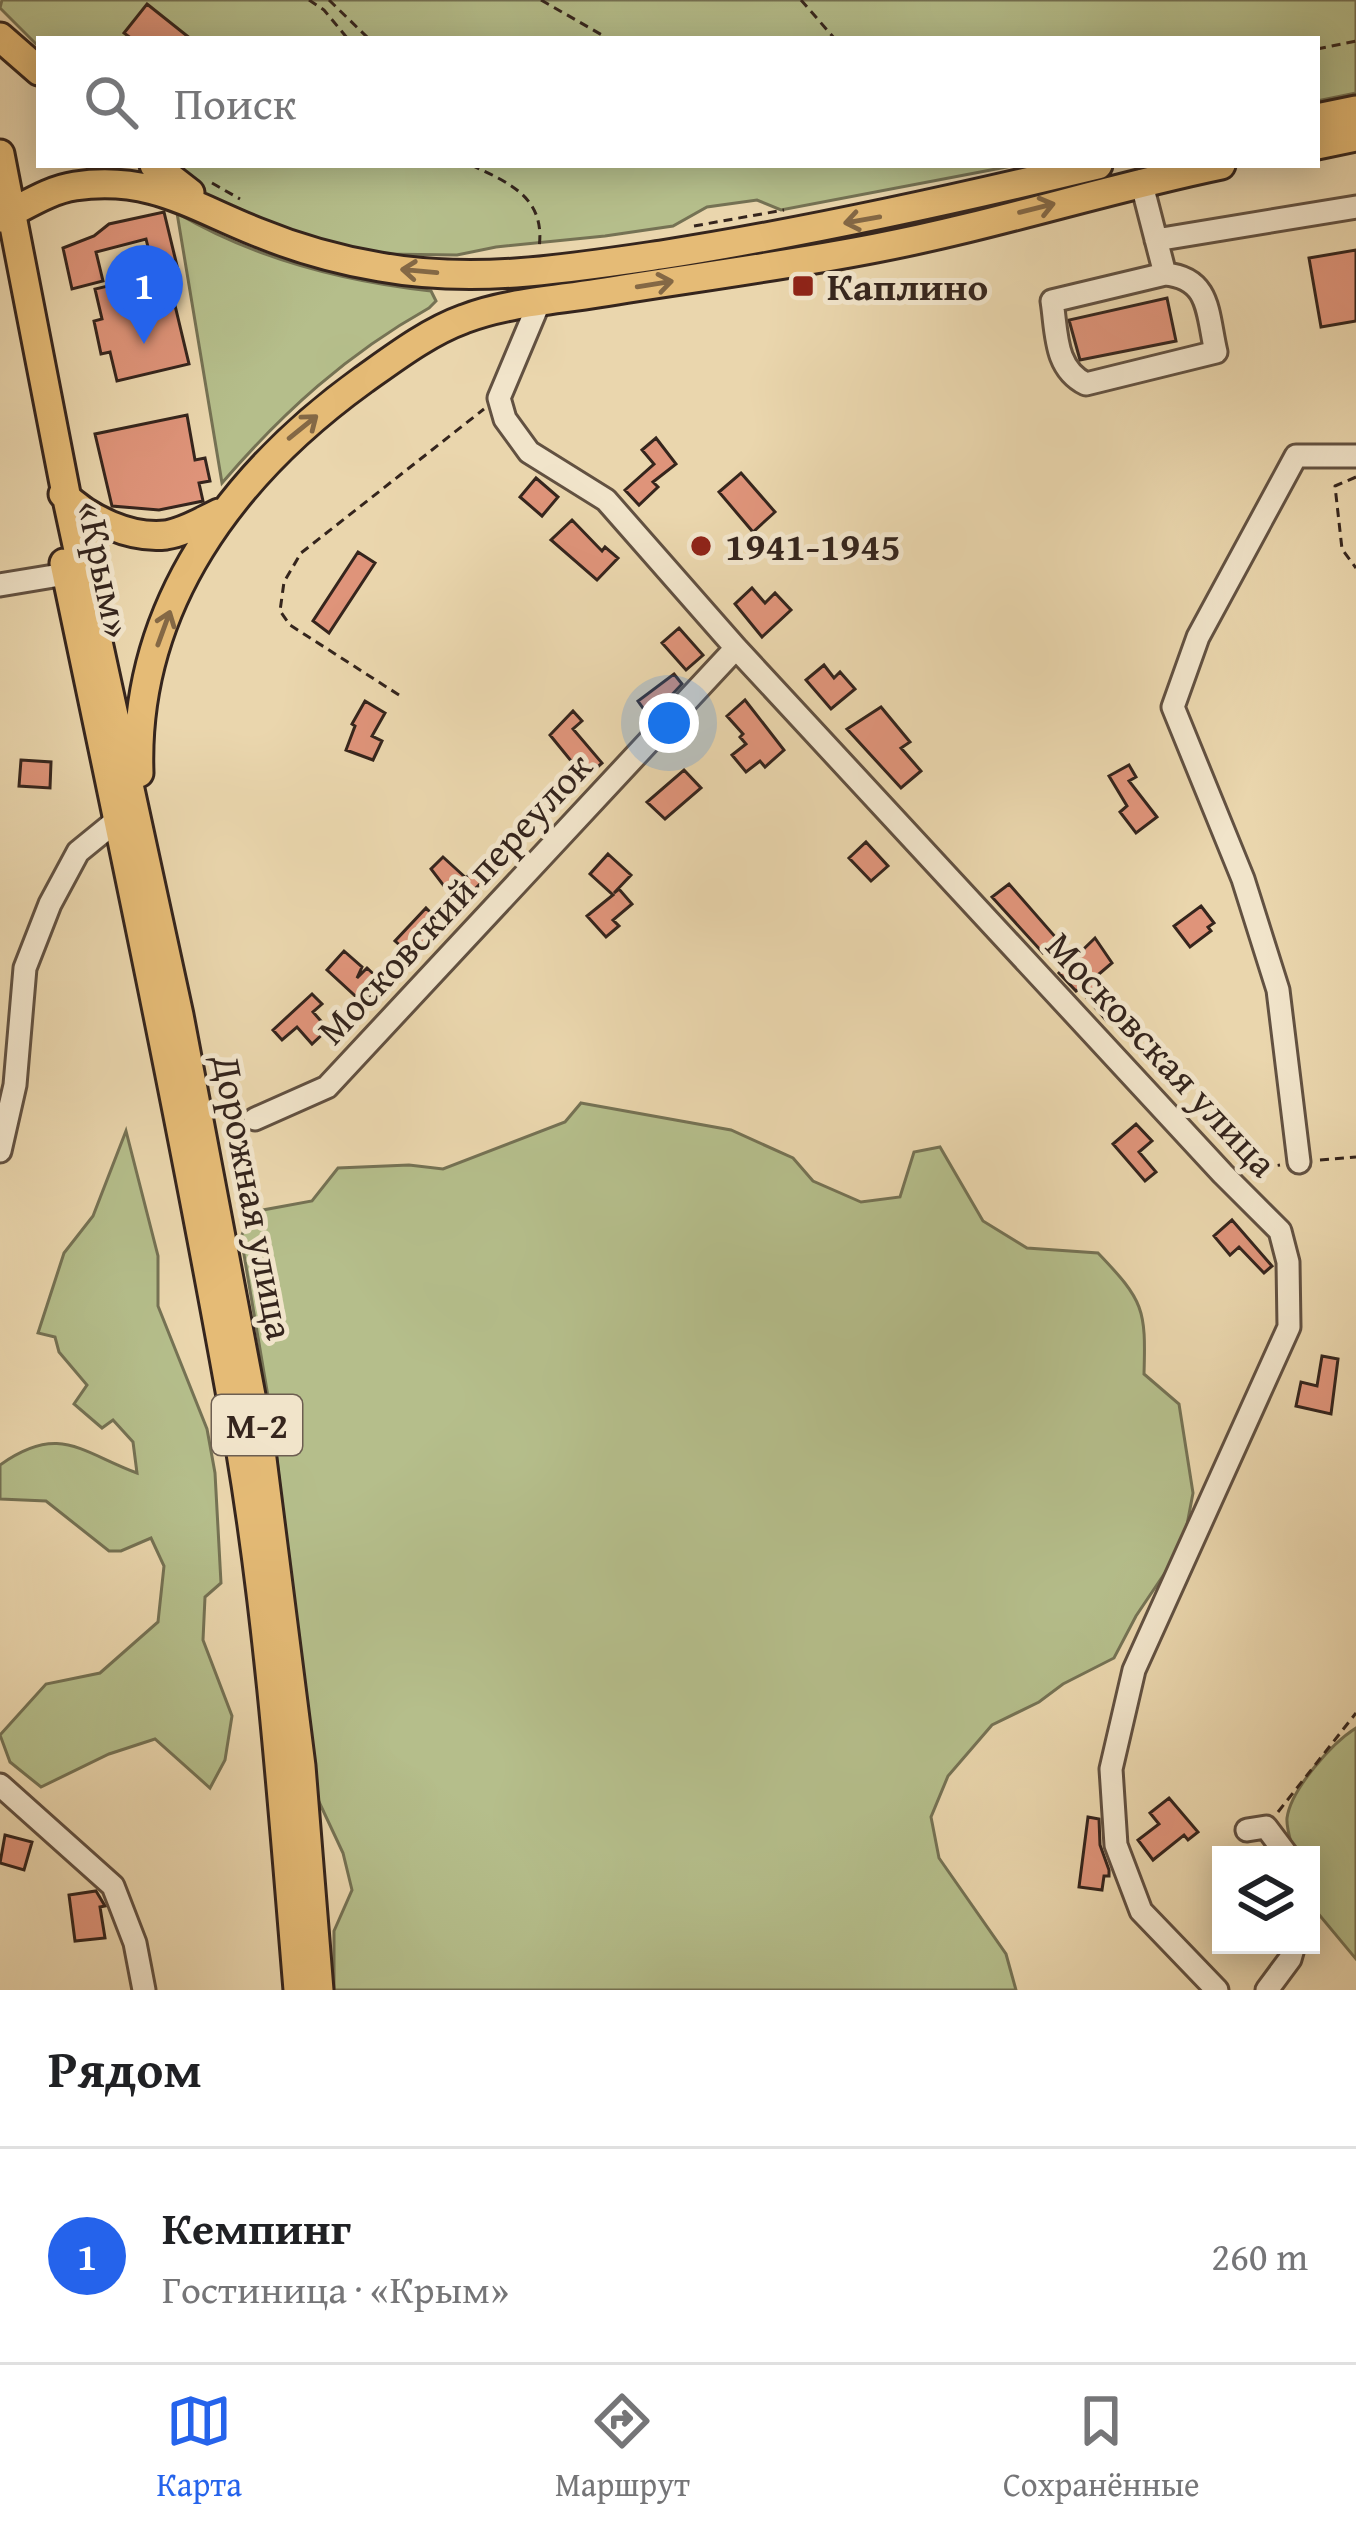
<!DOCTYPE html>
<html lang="ru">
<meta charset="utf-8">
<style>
:root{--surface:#fff;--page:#f6f6f6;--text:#202124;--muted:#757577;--line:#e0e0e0;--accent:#2563eb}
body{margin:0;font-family:"Gentium Book Plus",serif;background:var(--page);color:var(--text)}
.controls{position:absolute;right:36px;bottom:36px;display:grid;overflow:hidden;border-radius:0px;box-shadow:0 6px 30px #0003}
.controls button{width:108px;height:108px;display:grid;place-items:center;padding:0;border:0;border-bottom:3px solid var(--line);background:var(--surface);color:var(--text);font:60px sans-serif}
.you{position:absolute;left:669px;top:723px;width:42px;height:42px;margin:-30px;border:9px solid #fff;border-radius:50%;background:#1a73e8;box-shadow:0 0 0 18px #1a73e833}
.badge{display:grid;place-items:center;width:78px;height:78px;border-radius:50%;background:var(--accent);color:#fff;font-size:39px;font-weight:700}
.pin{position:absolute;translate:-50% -99px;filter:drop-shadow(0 3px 6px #0008)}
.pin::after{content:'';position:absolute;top:63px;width:42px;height:36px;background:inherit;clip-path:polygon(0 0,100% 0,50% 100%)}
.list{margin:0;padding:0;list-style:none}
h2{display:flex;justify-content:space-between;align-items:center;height:156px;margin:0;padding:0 48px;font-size:51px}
h2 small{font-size:39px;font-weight:400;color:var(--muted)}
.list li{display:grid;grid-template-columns:78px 1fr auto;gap:36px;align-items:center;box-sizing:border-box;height:216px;padding:0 48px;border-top:3px solid var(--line)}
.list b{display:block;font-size:45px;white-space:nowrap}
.list p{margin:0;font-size:39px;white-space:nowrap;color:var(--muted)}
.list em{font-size:39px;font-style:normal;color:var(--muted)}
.icon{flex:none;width:66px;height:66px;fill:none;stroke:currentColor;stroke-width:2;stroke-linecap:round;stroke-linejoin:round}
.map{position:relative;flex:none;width:1356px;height:1990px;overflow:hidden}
.search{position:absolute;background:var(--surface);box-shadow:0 6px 30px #0003;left:36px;right:36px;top:36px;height:132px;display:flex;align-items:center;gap:30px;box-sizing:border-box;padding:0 42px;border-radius:0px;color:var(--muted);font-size:45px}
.sheet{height:372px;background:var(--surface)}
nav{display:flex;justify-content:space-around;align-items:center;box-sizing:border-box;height:168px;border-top:3px solid var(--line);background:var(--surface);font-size:33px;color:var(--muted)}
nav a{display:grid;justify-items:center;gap:6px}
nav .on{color:var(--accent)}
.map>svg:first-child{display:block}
.green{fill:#b5be8b;stroke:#757254;stroke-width:3}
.building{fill:#df947a;stroke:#35251d;stroke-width:3}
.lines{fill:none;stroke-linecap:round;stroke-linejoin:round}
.minor-casing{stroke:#625141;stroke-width:27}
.major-casing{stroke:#35251d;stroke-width:33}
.path{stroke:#35251d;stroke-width:3;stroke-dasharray:9 6;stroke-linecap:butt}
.minor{stroke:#f1e4ca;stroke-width:21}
.major{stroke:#e5bb76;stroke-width:27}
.oneway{stroke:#846845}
.poi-dot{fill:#8f2418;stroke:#f1e4ca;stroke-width:4.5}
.labels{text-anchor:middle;stroke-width:10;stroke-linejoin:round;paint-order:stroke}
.shield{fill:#f1e4ca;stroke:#6d5e51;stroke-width:3}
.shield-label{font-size:36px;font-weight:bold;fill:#35251d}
.poi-label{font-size:39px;font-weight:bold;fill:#35251d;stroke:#f1e4ca;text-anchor:start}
.street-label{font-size:39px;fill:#35251d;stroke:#f1e4ca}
</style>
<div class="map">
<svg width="1356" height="1990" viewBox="0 0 1356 1990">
<rect width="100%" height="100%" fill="#ead6ad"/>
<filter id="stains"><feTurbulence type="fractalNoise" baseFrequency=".00167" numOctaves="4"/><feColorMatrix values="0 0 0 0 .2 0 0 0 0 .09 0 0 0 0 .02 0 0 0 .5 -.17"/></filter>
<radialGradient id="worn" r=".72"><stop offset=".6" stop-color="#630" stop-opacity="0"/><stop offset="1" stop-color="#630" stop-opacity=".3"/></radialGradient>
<path class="green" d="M2,0H1356V93L1317,101V39H39V47L0,8Z
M170,165H1017L781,210L757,200L707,207L673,226L605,236L496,247L457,255L381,254L290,236L195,191Z
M177,213C255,259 341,281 431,291L436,301L429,308C347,354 283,412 222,483Z
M581,1103L731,1130L793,1158L813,1181L861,1202L900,1197L914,1152L940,1147L983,1221L1027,1248L1098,1253C1144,1301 1146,1309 1144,1374L1179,1404L1193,1493L1183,1546L1136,1616L1114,1658L1063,1684L1039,1702L992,1725L948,1776L931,1817L939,1858L1006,1954L1016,1990H334V1931L352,1890L343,1853L313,1789L274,1432L241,1237L252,1212L312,1201L338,1168L409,1165L443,1169L565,1122Z
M126,1131L158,1256V1306L207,1429L215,1473L221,1583L205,1597L203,1640L232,1716L225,1760L210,1788L155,1739L109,1754L41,1787L10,1762L0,1735L46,1684L100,1673L158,1622L164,1566L151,1538L121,1551H109L46,1501L0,1499V1465C59,1423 81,1452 137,1473L133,1442L113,1420L102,1428L74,1404L87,1385L59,1352L55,1337L38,1333L64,1253L93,1216Z
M1356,1728V1959L1311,1905V1855H1294C1292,1843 1286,1829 1287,1818C1291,1789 1332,1743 1356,1728Z"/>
<path class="building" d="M147,4L191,39H132L124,33Z
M164,212L178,270L167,272L189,364L117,381L110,352L101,354L94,321L102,319L95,289L155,275L146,239L96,252L103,281L72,289L63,248L94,236L109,224Z
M1356,250V321L1321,327L1309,258Z
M1167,298L1176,341L1080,360L1069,320Z
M187,415L195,460L205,458L210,481L199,483L203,501L159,510L112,506L95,434Z
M656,438L676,464L653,482L658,487L639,505L625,490L654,464L642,450Z
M741,473L775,512L753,532L719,492Z
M536,478L558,497L542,516L520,497Z
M572,520L602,551L605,547L618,558L597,580L551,540Z
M358,552L375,563L329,633L313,621Z
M752,588L765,603L775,593L791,610L762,637L735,604Z
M679,628L703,655L686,670L662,643Z
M824,665L834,678L840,672L855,689L831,709L806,680Z
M674,674L682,684L650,718L638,701Z
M745,700L784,750L765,767L760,761L746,772L732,755L746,744L740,737L743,734L727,716Z
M365,701L385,713L372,736L382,741L373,760L346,750L355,726L352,724Z
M881,707L910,742L901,748L921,771L901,788L847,729Z
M573,711L582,721L573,729L602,763L585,778L550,735Z
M21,760L51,762L50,788L19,786Z
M1129,765L1136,777L1129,781L1157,817L1136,833L1120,812L1127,806L1109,776Z
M684,770L701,788L665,819L647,802Z
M866,842L888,866L871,881L849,858Z
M608,854L631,875L614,893L619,889L632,904L613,920L619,926L606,937L587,916L613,895L590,874Z
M443,857L466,878L484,859L494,870L476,888L479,891L448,923L438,914L454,899L431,869Z
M1009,884L1058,940L1043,953L992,897Z
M1201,906L1214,923L1208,927L1211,931L1190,947L1174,926Z
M426,908L443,925L413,957L395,941Z
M1095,938L1112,963L1092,980L1118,1009L1106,1020L1079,989L1076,991L1059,973Z
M344,951L362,967L357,978L367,968L382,982L363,1003L327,970Z
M312,994L322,1004L313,1012L328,1029L312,1044L297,1027L282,1040L273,1030Z
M1136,1124L1152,1141L1139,1152L1156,1172L1145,1181L1113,1144Z
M1232,1220L1272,1266L1264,1273L1239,1247L1230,1255L1214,1236Z
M1322,1356L1338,1359L1331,1414L1296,1406L1301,1382L1317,1386Z
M1169,1798L1198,1832L1188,1840L1184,1835L1153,1860L1138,1840L1159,1824L1150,1813Z
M1088,1817L1099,1819L1100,1845L1109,1870V1876H1104L1102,1890L1079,1887Z
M5,1835L32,1842L24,1870L0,1863Z
M96,1891L105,1906L100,1907L105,1938L75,1941L69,1895Z"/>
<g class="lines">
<defs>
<path id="minor" d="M1141,181L1165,274
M1156,240L1356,207
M1165,274C1211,278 1207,314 1216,352L1086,384C1054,368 1057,333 1052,301Z
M539,303L499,398L505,419L529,452L606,500L736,648L1223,1174L1280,1231L1288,1262L1289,1327L1134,1670L1111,1769L1116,1845L1141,1911L1217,1990
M0,585L66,574
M255,1119L327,1087L736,648
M0,1151L15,1085L25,968L50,904L78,852L116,821
M1299,1162L1278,990L1243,879L1173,707L1198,637L1296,456H1356
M0,1785L113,1886L135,1943L144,1990
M1247,1830L1266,1827L1287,1855
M1267,1990L1290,1959L1294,1945"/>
<path id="major" d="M0,37L39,71
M1317,118L1356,110
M1317,145L1356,137
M0,154L67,499L179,1015L260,1443L301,1766L319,1990
M154,165L190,193
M0,218C24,207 48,190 75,186C150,175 192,206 257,232C296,248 338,260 380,267C474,284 567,269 661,255C808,232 953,200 1098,165
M63,494C88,519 130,539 166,535C185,532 202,521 219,513
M64,563C126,857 188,1151 240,1447C270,1626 283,1809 298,1990
M139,773C133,606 233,474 363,380C394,358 428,332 464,319C505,303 555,300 598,293C690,278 784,266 876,248C992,226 1105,189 1221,165"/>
</defs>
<use href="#minor" class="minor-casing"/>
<use href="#major" class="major-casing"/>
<path class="path" d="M309,0L324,10L348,39
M329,0L369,39
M541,0L609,39
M801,0L835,39
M1317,49L1356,41
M471,165C510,183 546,198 539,248
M212,183L240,199
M694,226L784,210
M1356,477L1335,486L1342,549L1356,568
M399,695L290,625L280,611L284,582L301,553L484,409
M1320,1160L1356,1157
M1248,1170L1280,1165
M1278,1812L1356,1713"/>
<use href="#minor" class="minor"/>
<use href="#major" class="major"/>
</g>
<defs><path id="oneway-shaft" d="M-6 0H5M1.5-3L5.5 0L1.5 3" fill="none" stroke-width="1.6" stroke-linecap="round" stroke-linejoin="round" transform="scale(3)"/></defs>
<g class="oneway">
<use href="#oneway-shaft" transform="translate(1037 208) rotate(-14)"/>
<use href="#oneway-shaft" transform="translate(862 220) rotate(170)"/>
<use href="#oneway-shaft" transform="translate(419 271) rotate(-175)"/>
<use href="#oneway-shaft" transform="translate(655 284) rotate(-9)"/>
<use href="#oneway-shaft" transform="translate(303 427) rotate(-39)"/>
<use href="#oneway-shaft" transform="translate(164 628) rotate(-70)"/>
</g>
<g class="poi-dot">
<rect x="791" y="274" width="24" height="24" rx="6"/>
<circle cx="701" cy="546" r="12"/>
</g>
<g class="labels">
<rect class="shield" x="212" y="1395" width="90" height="60" rx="9"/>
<g class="shield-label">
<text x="257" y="1438">М-2</text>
</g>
<g class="poi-label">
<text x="827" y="300">Каплино</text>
<text x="725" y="560">1941-1945</text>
</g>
<g class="street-label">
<text transform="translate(105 569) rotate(78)" y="14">«Крым»</text>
<text transform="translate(454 898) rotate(-47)" y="14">Московский переулок</text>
<text transform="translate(1162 1054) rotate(47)" y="14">Московская улица</text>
<text transform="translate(254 1197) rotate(79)" y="14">Дорожная улица</text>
</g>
</g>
<rect width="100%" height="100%" filter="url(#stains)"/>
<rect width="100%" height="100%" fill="url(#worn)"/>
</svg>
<div class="controls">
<button><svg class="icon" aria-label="layers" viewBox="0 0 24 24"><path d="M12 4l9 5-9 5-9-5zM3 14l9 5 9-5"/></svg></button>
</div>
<div class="you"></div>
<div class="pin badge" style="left:144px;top:344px">1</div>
<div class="search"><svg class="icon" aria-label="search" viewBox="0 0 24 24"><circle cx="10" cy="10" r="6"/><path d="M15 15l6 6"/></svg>Поиск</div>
</div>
<section class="sheet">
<h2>Рядом<small></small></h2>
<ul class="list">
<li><span class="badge">1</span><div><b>Кемпинг</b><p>Гостиница · «Крым»</p></div><em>260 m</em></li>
</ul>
</section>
<nav>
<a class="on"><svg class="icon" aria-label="map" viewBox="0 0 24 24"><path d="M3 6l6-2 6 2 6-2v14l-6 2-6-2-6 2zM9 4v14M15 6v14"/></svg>Карта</a>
<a><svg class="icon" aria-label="directions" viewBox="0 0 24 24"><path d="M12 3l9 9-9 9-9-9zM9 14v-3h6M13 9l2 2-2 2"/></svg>Маршрут</a>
<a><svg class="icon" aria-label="saved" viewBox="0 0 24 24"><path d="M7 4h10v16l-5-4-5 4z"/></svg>Сохранённые</a>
</nav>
